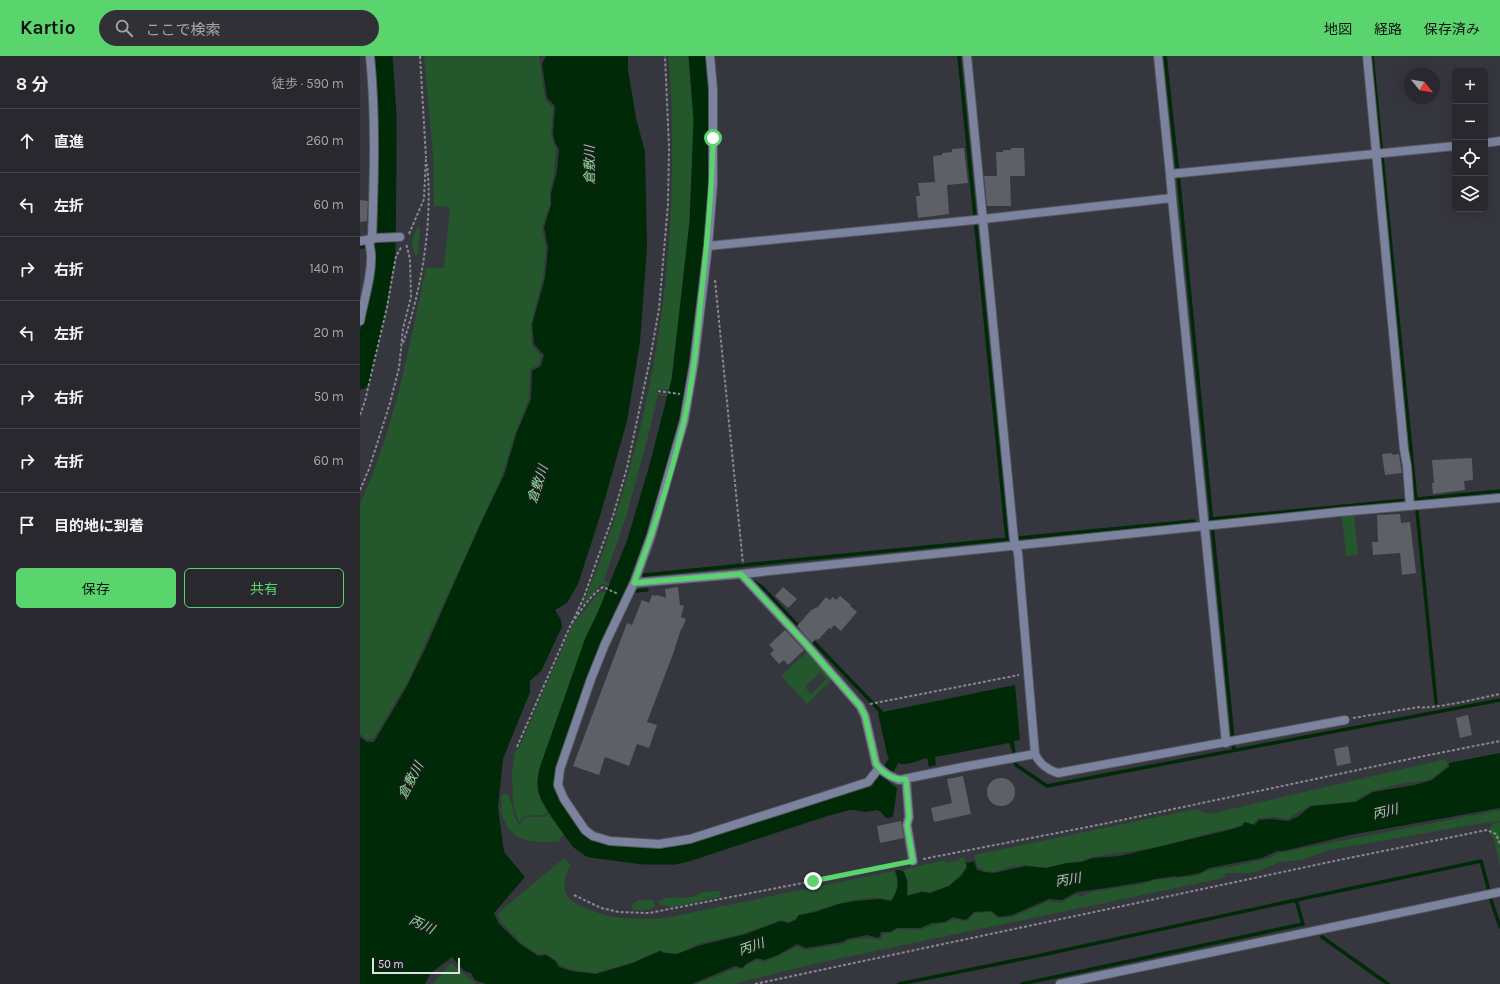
<!DOCTYPE html>
<html lang="ja">
<meta charset="utf-8">
<style>
:root{--surface:#28282e;--page:#303036;--text:#f1f3f6;--muted:#a5a6aa;--line:#44444a;--accent:#5ad56e}
body{margin:0;font-family:Karla,"Noto Sans JP",sans-serif;background:var(--page);color:var(--text)}
.controls{position:absolute;right:12px;top:12px;display:grid;overflow:hidden;border-radius:6px;box-shadow:0 4px 16px #0002}
.controls button{width:36px;height:36px;display:grid;place-items:center;padding:0;border:0;border-bottom:1px solid var(--line);background:var(--surface);color:var(--text);font:20px sans-serif}
.compass{position:absolute;left:1044px;top:12px;width:36px;height:36px;border-radius:50%;background:var(--surface);box-shadow:0 4px 16px #0002;rotate:120deg}
.scale{position:absolute;left:12px;bottom:10px;width:88px;box-sizing:border-box;padding-left:4px;border:2px solid #dfe0e4;border-top:0;font-size:11px;line-height:14px;white-space:nowrap;color:#dfe0e4;-webkit-text-stroke:3px #1d1e21;paint-order:stroke}
.stop{position:absolute;width:12px;height:12px;margin:-9px;border:3px solid #5ad56e;border-radius:50%;background:#fff}
.stop.end{background:#5ad56e;border-color:#fff;box-shadow:0 1px 4px #0008}
.list{margin:0;padding:0;list-style:none}
h2{display:flex;justify-content:space-between;align-items:center;height:52px;margin:0;padding:0 16px;font-size:17px}
h2 small{font-size:13px;font-weight:400;color:var(--muted)}
.list li{display:grid;grid-template-columns:26px 1fr auto;gap:12px;align-items:center;box-sizing:border-box;height:64px;padding:0 16px;border-top:1px solid var(--line)}
.list b{display:block;font-size:15px;white-space:nowrap}
.list em{font-size:13px;font-style:normal;color:var(--muted)}
.actions{display:flex;gap:8px;padding:12px 16px}
.actions a{flex:1;padding:9px 0;border:1px solid var(--accent);border-radius:6px;text-align:center;font-size:14px;color:var(--accent)}
.actions .main{background:var(--accent);color:#111}
.icon{flex:none;width:22px;height:22px;fill:none;stroke:currentColor;stroke-width:2;stroke-linecap:round;stroke-linejoin:round}
.map{position:relative;flex:none;width:1140px;height:928px;overflow:hidden}
header{display:flex;align-items:center;gap:24px;box-sizing:border-box;height:56px;padding:0 20px;background:var(--accent);color:#111}
header strong{font-size:19px}
nav{display:flex;gap:22px;margin-inline-start:auto;font-size:14px}
.search{width:280px;height:36px;background:var(--page);display:flex;align-items:center;gap:10px;box-sizing:border-box;padding:0 14px;border-radius:22px;color:var(--muted);font-size:15px}
main{display:flex}
aside{flex:1;background:var(--surface)}
.map>svg:first-child{display:block}
.green{fill:#24582c;fill-rule:evenodd}
.water{fill:#002907}
.lines{fill:none;stroke-linecap:round;stroke-linejoin:round}
.stream{stroke:#002907;stroke-width:3.5}
.river{stroke:#002907;stroke-width:21}
.building{fill:#5e6068}
.minor-casing{stroke:#54555c;stroke-width:10}
.path{stroke:#88898f;stroke-width:2;stroke-dasharray:3 2;stroke-linecap:butt}
.minor{stroke:#7c839e;stroke-width:8}
.route{stroke:#5ad56e;stroke-width:5}
.labels{text-anchor:middle;stroke-width:3;stroke-linejoin:round;paint-order:stroke}
.water-label{font-size:13px;font-style:italic;fill:#8cda94;stroke:#1d1e21}
</style>
<header>
<strong>Kartio</strong>
<div class="search"><svg class="icon" aria-label="search" viewBox="0 0 24 24"><circle cx="10" cy="10" r="6"/><path d="M15 15l6 6"/></svg>ここで検索</div>
<nav><a>地図</a><a>経路</a><a>保存済み</a></nav>
</header>
<main>
<aside>
<h2>8 分<small>徒歩 · 590 m</small></h2>
<ul class="list">
<li><svg class="icon" aria-label="ahead" viewBox="0 0 24 24"><path d="M12 20V5M6 11l6-6 6 6"/></svg><div><b>直進</b></div><em>260 m</em></li>
<li><svg class="icon" aria-label="left" viewBox="0 0 24 24"><path d="M17 20v-9H6M10 6l-5 5 5 5"/></svg><div><b>左折</b></div><em>60 m</em></li>
<li><svg class="icon" aria-label="right" viewBox="0 0 24 24"><path d="M7 20v-9h11M14 6l5 5-5 5"/></svg><div><b>右折</b></div><em>140 m</em></li>
<li><svg class="icon" aria-label="left" viewBox="0 0 24 24"><path d="M17 20v-9H6M10 6l-5 5 5 5"/></svg><div><b>左折</b></div><em>20 m</em></li>
<li><svg class="icon" aria-label="right" viewBox="0 0 24 24"><path d="M7 20v-9h11M14 6l5 5-5 5"/></svg><div><b>右折</b></div><em>50 m</em></li>
<li><svg class="icon" aria-label="right" viewBox="0 0 24 24"><path d="M7 20v-9h11M14 6l5 5-5 5"/></svg><div><b>右折</b></div><em>60 m</em></li>
<li><svg class="icon" aria-label="arrive" viewBox="0 0 24 24"><path d="M6 21V4h12l-3 4 3 4H6"/></svg><div><b>目的地に到着</b></div></li>
</ul>
<div class="actions"><a class="main">保存</a><a>共有</a></div>
</aside>
<div class="map">
<svg width="1140" height="928" viewBox="0 0 1140 928">
<rect width="100%" height="100%" fill="#35363e"/>
<path class="green" d="M64,0H179L185,44L193,52L191,79L196,94L194,117L190,137V149L182,171L186,193L183,222L171,268L172,289L181,300L179,309L170,313L169,342L156,375L142,420L48,625L14,682L8,684L0,678V448C34,374 49,292 66,212H84L90,151L74,150L73,98Z
M308,0H333C344,111 332,224 314,334L297,333V337L311,339L287,437L270,489L253,532L244,528H241L222,550C282,408 313,251 312,97C312,65 312,32 308,0ZM298,339L310,341C302,373 295,407 285,439C276,468 265,497 255,525L253,529H250L244,524L266,461L289,377Z
M58,171H60L58,198L56,200C50,188 51,182 58,171Z
M994,459L998,499L986,500L982,460Z
M243,536L251,539L228,586L186,707C182,728 181,734 193,753L183,759L164,760L159,766L153,749L152,716L155,695L159,692L213,568L239,537Z
M448,595L472,623L447,648L421,620ZM460,616L466,623L451,638L445,631Z
M1086,703L1088,709L1073,722L1065,725L1044,727L1012,735L995,745L950,750L934,758L928,763L914,761L898,762L893,768L884,766L881,769L869,773L854,776L798,791L732,801L721,805L706,807L686,812L666,809L650,811L634,816L625,815L618,811L614,799L836,753L842,756L850,758Z
M143,738H147C154,745 151,760 159,768L165,761H184L193,755L204,777L199,785C176,787 153,788 143,762C140,756 142,747 141,741Z
M1140,754V765L1129,766L969,794L942,804L920,806L901,814L888,817H866L863,822L458,907L373,928H336L376,912L382,913L387,909L397,904L404,906L418,900L438,890L445,894L483,888L489,884L508,882L520,884L523,878L530,877L538,873L559,874L572,869L585,867L594,863L607,865L615,857L631,856L638,862L652,861L689,845L701,847L715,839L722,840L732,836L783,828L795,824L837,820L849,814L875,810L910,802L918,797Z
M1140,766V811L1134,783L1130,778V773L1132,768Z
M604,801L606,811L601,818L589,830L570,836L562,835L548,839V825L544,815L545,813L585,804L586,807L600,804V802Z
M204,802L210,808C207,816 203,827 205,835C208,844 216,848 223,851C252,864 275,864 305,862L534,815C539,826 538,835 531,844C500,836 468,853 438,859L435,863L428,866L421,864L385,877L338,888L317,898L304,896L300,894L273,906L236,917L211,914L200,909L196,904L187,898H178L161,887L141,866L138,857Z
M359,835L361,837L360,841L312,851L300,849L298,845C309,839 318,843 330,841C334,840 338,838 342,837C347,835 353,835 359,835Z
M278,844H293L295,849L292,853C285,854 278,856 271,852L273,848Z
M91,907L116,928H72Z"/>
<path class="water" d="M186,0H268V14L276,62L285,96L287,191L280,286L267,365L240,460L218,528L207,547L195,554L201,564L202,571L181,615L170,625V636L143,703L138,752L144,796L165,821L134,857L139,868L160,888L178,900L186,899L195,905L199,911L211,915L236,918L273,907L300,895L304,897L317,898L338,890L386,878L421,865L428,867L436,864L439,859L456,856L478,848L496,845L520,843L531,845C538,835 540,826 535,815L539,814L544,816L547,826V840L562,836L570,837L589,830L602,819L607,811L606,807L614,805L617,814L624,816L634,817L666,810L686,812L707,807L722,806L733,802L760,800L869,774L882,770L885,766L894,769L899,764L912,763L928,765L939,760L951,750L996,746L1013,736L1055,729L1072,724L1089,711V707L1140,697V752L990,779L924,795H917L902,802L849,812L840,817L818,821L815,820L795,823L788,825L753,831L717,836L702,844L689,843L652,859L639,861L631,855L614,856L606,864L593,861L585,866L572,867L560,872H537L530,876H521L519,882L507,879L487,883L482,886L446,892L437,888L418,899L404,904L397,902L386,908L382,912L375,910L332,928H126L115,924L111,917L104,915L92,901L71,917L65,928H0V681L7,686H14L46,632L65,593L120,469L144,419L157,376L171,343L172,315L181,310L184,299L174,288L172,269L185,222L188,192L184,171L191,149V137L197,115L199,93L195,87L193,78L195,50L187,42L182,8Z
M655,629L660,684L654,685L655,694L652,695L649,687L575,701L576,709L569,711L567,702C558,704 546,711 538,707L529,726L537,732L533,761L526,762L521,756L517,754L505,756L481,752L470,754L468,744L512,730L529,702L527,698L518,657Z"/>
<g class="lines">
<path class="stream" d="M599,0L647,483
M805,0L819,128L874,694
M1012,0L1076,647
M0,191L25,190
M851,463L1140,435
M659,482L834,465
M268,512L273,514
M284,519L648,483
M394,526L403,532L440,572
M261,528L266,530
M275,535L287,534
M450,582L523,658
M653,691L656,709L687,730L1140,644
M1131,844L1140,871
M962,881L1028,928
M539,928L677,900L936,844
M662,928L943,868L936,844L1121,805L1129,835"/>
<path class="river" d="M339,0L344,64L340,166L322,325L299,414L277,488L248,559L235,586L190,714C188,721 187,728 189,735C193,748 212,771 220,783L231,791L284,798H314L327,795L464,750L497,741
M0,323L15,256L25,198L26,109V58L22,0"/>
</g>
<path class="building" d="M604,92L608,127L587,129L589,158L558,162L556,140H560L558,127L575,126L573,100L582,99V97L592,96V93Z
M651,92H664L665,120H650L651,150H627L624,120H637L636,96H643V94H651Z
M0,144L8,145L7,165L0,166Z
M1031,397L1033,399L1039,398L1042,417L1025,419L1022,398Z
M1112,402L1113,424L1104,425L1105,434L1073,438L1072,427H1074L1072,404Z
M1040,458L1041,467L1050,466L1056,517L1042,519L1040,497L1013,499L1012,486H1018L1017,459Z
M318,531L320,549L324,550L321,561L326,563L322,573H321L313,598L287,666L297,669L289,692L277,688L269,710L245,701L239,719L213,710L267,567L272,569L282,544L289,547L292,539L296,540L297,539L306,542L305,533Z
M423,531L437,543L428,552L415,540Z
M480,540L491,549L490,550L497,556L481,575L474,569L471,573L469,572L458,584L456,583L452,587L437,570L452,553L453,554L456,551L457,552L466,541L470,544L473,541L476,544Z
M425,574L444,594L428,609L424,604L419,608L410,598L414,594L409,589Z
M1108,659L1112,679L1100,682L1096,662Z
M988,690L991,707L977,710L974,693Z
M603,720L611,758L574,766L571,752L592,747L587,723Z
M627 736a14 14 0 1 1 28 0a14 14 0 1 1-28 0Z
M541,765L544,782L520,787L517,770Z"/>
<g class="lines">
<defs>
<path id="minor" d="M10,0C16,60 14,122 12,183
M350,0L353,33V128L348,190L334,307L324,365L291,480L274,527L245,588L231,623L200,713L198,729L204,743L225,774L233,780L250,785L299,788L330,783L508,726L519,712
M798,0L810,118
M1007,0L1044,393L1047,410L1050,450
M1125,87L1140,85
M812,142L866,687
M0,185L16,182L40,181
M348,190L614,164L812,142L810,118L1095,90
M0,265C4,243 12,220 11,199C11,193 9,189 9,183
M381,518L445,587L500,650L505,660L516,708C522,716 531,721 539,724L603,711L675,698L658,497L654,484L607,0
M274,527L381,518L979,456L1140,442
M675,698C679,707 688,714 698,717L985,664
M546,723L549,761L547,769L553,805
M700,928L1140,836"/>
</defs>
<use href="#minor" class="minor-casing"/>
<path class="path" d="M60,0L66,102
M49,178L64,143L66,101
M355,224L383,508
M43,287C62,232 73,166 67,108
M298,335L320,338
M0,359L5,345L27,251L36,200L42,190
M0,434L9,413L30,347L39,312L43,273L51,241L50,203L46,187
M215,563C223,551 231,539 243,531L258,538
M212,567L224,541L237,504L253,460L267,412L290,303L299,253L308,148L309,92L305,0
M510,648L659,619
M993,662L1059,651C1071,654 1124,641 1140,638
M157,691L212,566
M563,803L743,768L1059,701L1140,685
M214,839L241,852L259,856L289,857L545,807
M395,928L984,803L1127,774L1136,778L1140,788"/>
<use href="#minor" class="minor"/>
</g>
<g class="lines">
<path class="route" d="M353,82C352,136 347,189 341,242C337,283 333,325 324,365C311,420 294,474 274,527L381,518L445,587L500,650L505,660L516,708C523,718 535,725 546,723L549,761L547,769L553,805L453,825"/>
</g>
<g class="labels">
<g class="water-label">
<text transform="translate(229 109) rotate(-90)" y="5">倉敷川</text>
<text transform="translate(177 428) rotate(-72)" y="5">倉敷川</text>
<text transform="translate(50 724) rotate(-63)" y="5">倉敷川</text>
<text transform="translate(1025 755) rotate(-13)" y="5">丙川</text>
<text transform="translate(708 823) rotate(-10)" y="5">丙川</text>
<text transform="translate(62 868) rotate(25)" y="5">丙川</text>
<text transform="translate(391 890) rotate(-19)" y="5">丙川</text>
</g>
</g>
</svg>
<div class="controls">
<button>+</button>
<button>−</button>
<button><svg class="icon" aria-label="locate" viewBox="0 0 24 24"><circle cx="12" cy="12" r="6"/><path d="M12 2v4M12 18v4M2 12h4M18 12h4"/></svg></button>
<button><svg class="icon" aria-label="layers" viewBox="0 0 24 24"><path d="M12 4l9 5-9 5-9-5zM3 14l9 5 9-5"/></svg></button>
</div>
<svg class="compass" viewBox="-18 -18 36 36"><path d="M0-13l5 13h-10z" fill="#e53935"/><path d="M0 13l5-13h-10z" fill="#a5a6aa"/></svg>
<div class="scale">50 m</div>
<div class="stop" style="left:353px;top:82px"></div>
<div class="stop end" style="left:453px;top:825px"></div>
</div>
</main>
